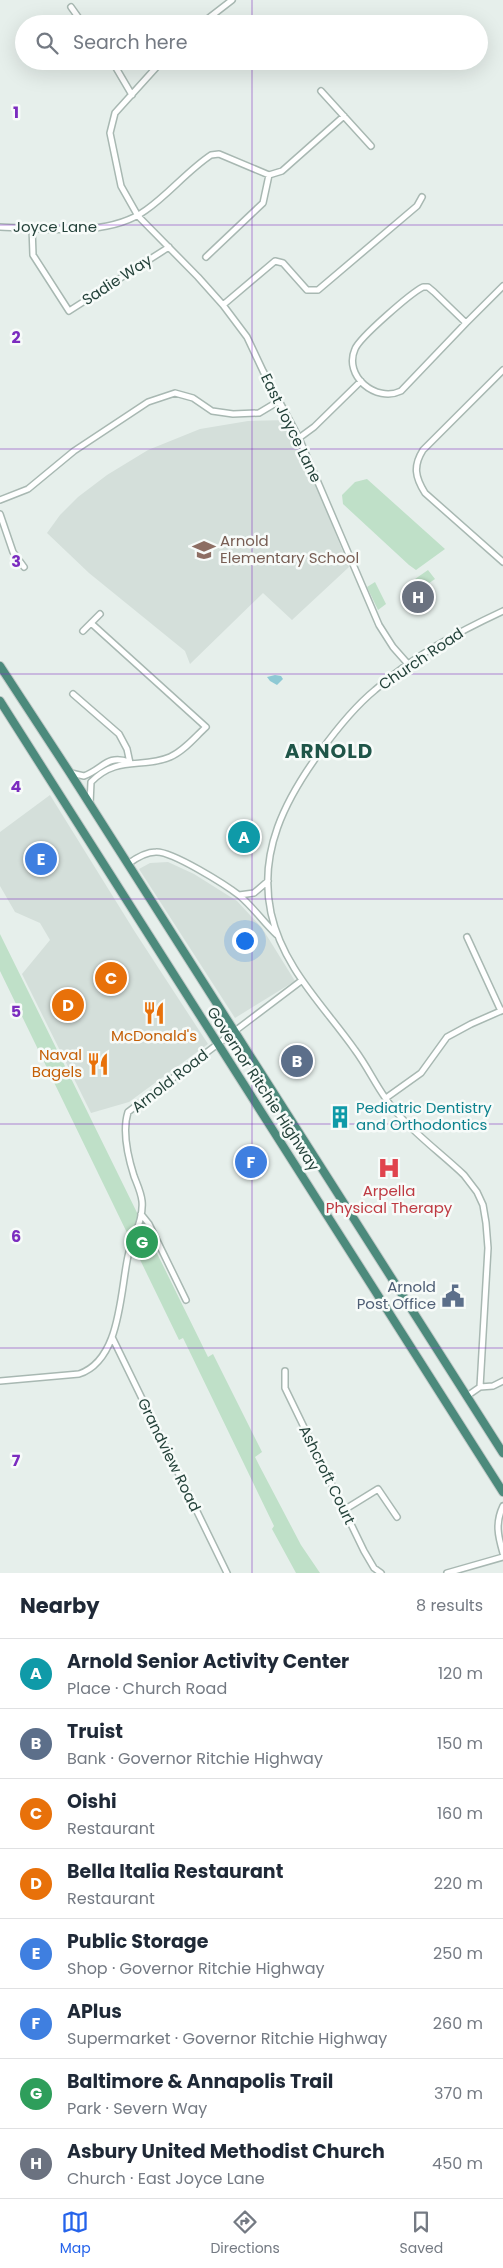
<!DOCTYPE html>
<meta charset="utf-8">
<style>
:root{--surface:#fff;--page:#f2f2f3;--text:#1f2937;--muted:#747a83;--line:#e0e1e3;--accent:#2563eb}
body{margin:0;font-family:Poppins,sans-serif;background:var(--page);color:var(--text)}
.you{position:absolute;left:244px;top:940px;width:18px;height:18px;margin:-12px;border:4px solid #fff;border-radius:50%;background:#1a73e8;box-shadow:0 0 0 8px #1a73e833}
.badge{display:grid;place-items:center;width:32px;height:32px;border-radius:50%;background:var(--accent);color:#fff;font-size:16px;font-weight:700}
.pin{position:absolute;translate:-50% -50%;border:2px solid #fff;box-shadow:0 1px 5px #0006}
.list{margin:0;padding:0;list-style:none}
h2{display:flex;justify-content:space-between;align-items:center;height:65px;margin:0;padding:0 20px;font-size:21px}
h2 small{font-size:16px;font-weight:400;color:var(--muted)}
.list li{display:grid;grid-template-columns:32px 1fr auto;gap:15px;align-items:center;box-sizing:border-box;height:70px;padding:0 20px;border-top:1px solid var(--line)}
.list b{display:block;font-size:19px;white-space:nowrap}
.list p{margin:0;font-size:16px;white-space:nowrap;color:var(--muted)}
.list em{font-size:16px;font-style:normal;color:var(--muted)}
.icon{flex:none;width:28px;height:28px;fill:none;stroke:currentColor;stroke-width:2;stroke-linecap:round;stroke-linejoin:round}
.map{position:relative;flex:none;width:503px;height:1573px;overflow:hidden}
.search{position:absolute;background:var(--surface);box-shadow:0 5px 20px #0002;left:15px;right:15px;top:15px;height:55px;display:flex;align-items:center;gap:12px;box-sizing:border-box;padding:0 18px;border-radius:28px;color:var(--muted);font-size:19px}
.sheet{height:625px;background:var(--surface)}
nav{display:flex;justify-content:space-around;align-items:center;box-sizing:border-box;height:70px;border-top:1px solid var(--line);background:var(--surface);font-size:14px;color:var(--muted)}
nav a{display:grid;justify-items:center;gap:2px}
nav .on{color:var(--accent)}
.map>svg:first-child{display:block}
.built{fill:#d4dfda}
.green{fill:#bfe0c8}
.water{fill:#8ec9d4}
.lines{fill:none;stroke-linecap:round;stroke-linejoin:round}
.minor-casing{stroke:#a8b8b2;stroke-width:8}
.trunk-casing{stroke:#c2cac8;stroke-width:10}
.minor{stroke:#fff;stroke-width:5}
.trunk{stroke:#4c8a7c;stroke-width:8}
.grid{fill:none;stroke:#7b2cbf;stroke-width:1;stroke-opacity:0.55}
.labels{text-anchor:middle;stroke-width:5;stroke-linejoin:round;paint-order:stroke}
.street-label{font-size:15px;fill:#24423a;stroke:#f7fbf9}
.education-label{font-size:15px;fill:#785e54;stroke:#f7fbf9;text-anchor:start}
.food-label{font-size:15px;fill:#c56008;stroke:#f7fbf9}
.culture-label{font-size:15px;fill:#0d838f;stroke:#f7fbf9;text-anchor:start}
.health-label{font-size:15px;fill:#be3a42;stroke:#f7fbf9}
.service-label{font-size:15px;fill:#4e5e75;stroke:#f7fbf9;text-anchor:end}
.district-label{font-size:20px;font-weight:bold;letter-spacing:1px;fill:#1f5548;stroke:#f7fbf9}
.grid-label{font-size:16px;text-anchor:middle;font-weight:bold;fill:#7b2cbf;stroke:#f7fbf9;stroke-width:5;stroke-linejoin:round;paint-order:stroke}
</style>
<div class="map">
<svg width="503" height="1573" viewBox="0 0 503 1573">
<rect width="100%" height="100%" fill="#e6efeb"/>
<path class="built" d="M290,420L349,567L292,620L263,593L190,664L185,651L89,573L47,533L60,515L78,497L107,475L148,450L200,429L248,421Z
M50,795L135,932L208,1044L129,1102L91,1113L22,974L50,940L40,923L15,912L0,886V832Z
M168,862L194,874L237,901L262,928L295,981L235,1018L139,869L150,863Z"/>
<path class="green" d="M367,479L445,549L416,570L409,565L343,504L342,495L355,482Z
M428,570L435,579L422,588L415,579Z
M375,582L386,604L378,610L367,587Z
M0,934L208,1357L213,1354L262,1452L255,1457L259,1465L301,1545L320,1573H296L272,1529L274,1526L184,1340L183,1338L179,1340L0,971Z"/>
<path class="water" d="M275,675L281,676L283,679L277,685L270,681L267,677Z"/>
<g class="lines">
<defs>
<path id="minor" d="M71,7L83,24
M201,24L232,0
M112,61L132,95
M162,61L115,113L110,133L121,186L138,216L198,277L223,305L247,337L263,371L299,438L379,625L393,647L408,664
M321,91L371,146
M0,227C45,228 108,238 146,210C169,194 187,171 211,155L219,154L269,175L282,171L344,116
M32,227L33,255L69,311L169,247
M206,257L263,203L269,175
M423,287H428L434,292L466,323L401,391C376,403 343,376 355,349C360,337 411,293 423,287Z
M223,305L275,261L283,263L307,290H318L417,206L422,197
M466,323L503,286
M503,370L423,450C413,466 415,477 425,493L503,562
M299,438L314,427L361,381
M0,500L28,489L74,451L148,402L175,393L193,398L212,411L233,414L259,413L279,401
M0,514L13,552L24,567
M83,631L100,614
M73,694L119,734L127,749L130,763
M71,773L84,776C103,769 107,754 129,762
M90,804L91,782C117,755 142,769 170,757C184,751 195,737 206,727L91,623
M128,864C136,858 145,852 156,852C172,851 226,885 240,896C254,908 264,923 277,935
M239,895L254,893L268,881
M467,937L501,1011
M386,1098L421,1073L447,1037L471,1024L503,1010
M141,1214L149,1224L186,1300
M112,1337L227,1573
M285,1371V1388L364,1551L374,1568L381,1573
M0,1381L79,1374C121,1360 120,1292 128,1256C132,1239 144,1219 142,1201C141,1192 137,1184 134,1176C128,1157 122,1131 128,1112L301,981
M480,1387L493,1386L503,1381
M467,1396L480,1387L488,1248L486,1223L483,1205L477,1192L464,1175C442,1154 417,1136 397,1113C380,1095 370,1070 355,1050C324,1006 283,968 271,913C258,852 285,800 320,752C336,730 353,708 375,690C413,656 458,632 503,611
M503,1506C495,1523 498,1536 503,1553
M344,1510L378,1489L397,1517
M447,1573L503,1557"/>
<path id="trunk" d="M0,666L70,773L503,1453
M0,701L503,1492"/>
</defs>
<use href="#minor" class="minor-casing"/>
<use href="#trunk" class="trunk-casing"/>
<use href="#minor" class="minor"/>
<use href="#trunk" class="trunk"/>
</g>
<path class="grid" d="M252,0V24M252,61V1573M0,225H503M0,449H503M0,674H503M0,899H503M0,1124H503M0,1348H503"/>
<defs>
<symbol id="school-bare" viewBox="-9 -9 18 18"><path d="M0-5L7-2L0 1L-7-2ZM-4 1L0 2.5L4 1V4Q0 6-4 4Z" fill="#8d6e63" stroke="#f7fbf9" stroke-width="2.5" paint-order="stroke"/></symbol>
<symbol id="restaurant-bare" viewBox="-9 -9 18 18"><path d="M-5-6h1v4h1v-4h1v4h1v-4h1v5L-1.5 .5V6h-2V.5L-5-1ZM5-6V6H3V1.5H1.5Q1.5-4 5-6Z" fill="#e8710a" stroke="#f7fbf9" stroke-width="2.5" paint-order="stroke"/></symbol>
<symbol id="building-bare" viewBox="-9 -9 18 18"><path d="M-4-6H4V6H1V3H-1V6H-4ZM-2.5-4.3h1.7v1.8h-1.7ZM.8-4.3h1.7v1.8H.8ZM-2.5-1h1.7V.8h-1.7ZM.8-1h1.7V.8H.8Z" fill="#0f9aa8" stroke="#f7fbf9" stroke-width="2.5" paint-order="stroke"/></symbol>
<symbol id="hospital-bare" viewBox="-9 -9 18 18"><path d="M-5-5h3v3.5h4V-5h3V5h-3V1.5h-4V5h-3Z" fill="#e0444e" stroke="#f7fbf9" stroke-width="2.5" paint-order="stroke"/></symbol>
<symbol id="civic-bare" viewBox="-9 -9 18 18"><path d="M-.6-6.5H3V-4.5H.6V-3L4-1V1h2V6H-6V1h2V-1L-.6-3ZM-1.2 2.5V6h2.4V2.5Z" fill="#5c6f8a" stroke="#f7fbf9" stroke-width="2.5" paint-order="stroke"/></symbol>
</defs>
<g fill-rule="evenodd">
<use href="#school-bare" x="188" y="534" width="32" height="32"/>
<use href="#restaurant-bare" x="138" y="997" width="32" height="32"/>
<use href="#restaurant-bare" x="82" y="1048" width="32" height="32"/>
<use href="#building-bare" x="324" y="1101" width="32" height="32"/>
<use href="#hospital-bare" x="373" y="1152" width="32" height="32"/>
<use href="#civic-bare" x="437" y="1280" width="32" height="32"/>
</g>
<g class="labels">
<g class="street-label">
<text x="55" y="232">Joyce Lane</text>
<text transform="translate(117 280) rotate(-33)" y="5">Sadie Way</text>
<text transform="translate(291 428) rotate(64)" y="5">East Joyce Lane</text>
<text transform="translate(421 659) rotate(-34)" y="5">Church Road</text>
<text transform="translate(170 1081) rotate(-38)" y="5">Arnold Road</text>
<text transform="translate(263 1089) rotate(57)" y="5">Governor Ritchie Highway</text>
<text transform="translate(169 1455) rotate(64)" y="5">Grandview Road</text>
<text transform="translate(327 1475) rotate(64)" y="5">Ashcroft Court</text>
</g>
<g class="education-label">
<text x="220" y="546">Arnold<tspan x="220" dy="17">Elementary School</tspan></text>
</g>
<g class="food-label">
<text x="154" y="1041">McDonald's</text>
<text x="82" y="1060" text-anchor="end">Naval<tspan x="82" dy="17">Bagels</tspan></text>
</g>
<g class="culture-label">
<text x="356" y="1113">Pediatric Dentistry<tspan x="356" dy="17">and Orthodontics</tspan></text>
</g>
<g class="health-label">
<text x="389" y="1196">Arpella<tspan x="389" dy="17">Physical Therapy</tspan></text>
</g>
<g class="service-label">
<text x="436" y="1292">Arnold<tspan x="436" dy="17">Post Office</tspan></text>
</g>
<g class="district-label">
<text x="329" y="758">ARNOLD</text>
</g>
</g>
<g class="grid-label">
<text x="16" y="118">1</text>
<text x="16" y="343">2</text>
<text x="16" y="567">3</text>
<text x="16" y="792">4</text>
<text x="16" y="1017">5</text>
<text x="16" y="1242">6</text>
<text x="16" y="1466">7</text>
</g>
</svg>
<div class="you"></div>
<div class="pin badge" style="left:244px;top:837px;background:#0f9aa8">A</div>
<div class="pin badge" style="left:297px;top:1061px;background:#5c6f8a">B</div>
<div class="pin badge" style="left:111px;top:978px;background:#e8710a">C</div>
<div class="pin badge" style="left:68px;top:1005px;background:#e8710a">D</div>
<div class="pin badge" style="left:41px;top:859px;background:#3f7fe0">E</div>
<div class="pin badge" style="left:251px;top:1162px;background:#3f7fe0">F</div>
<div class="pin badge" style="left:142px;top:1242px;background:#2e9e5b">G</div>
<div class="pin badge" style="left:418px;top:597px;background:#6b7280">H</div>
<div class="search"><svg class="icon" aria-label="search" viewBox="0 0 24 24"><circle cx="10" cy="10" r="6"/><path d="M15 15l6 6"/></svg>Search here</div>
</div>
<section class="sheet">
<h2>Nearby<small>8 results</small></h2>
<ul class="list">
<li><span class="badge" style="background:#0f9aa8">A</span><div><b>Arnold Senior Activity Center</b><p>Place · Church Road</p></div><em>120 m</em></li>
<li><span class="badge" style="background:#5c6f8a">B</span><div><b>Truist</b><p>Bank · Governor Ritchie Highway</p></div><em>150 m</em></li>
<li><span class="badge" style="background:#e8710a">C</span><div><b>Oishi</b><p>Restaurant</p></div><em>160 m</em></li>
<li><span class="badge" style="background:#e8710a">D</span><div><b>Bella Italia Restaurant</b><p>Restaurant</p></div><em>220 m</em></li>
<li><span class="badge" style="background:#3f7fe0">E</span><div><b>Public Storage</b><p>Shop · Governor Ritchie Highway</p></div><em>250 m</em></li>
<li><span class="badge" style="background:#3f7fe0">F</span><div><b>APlus</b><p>Supermarket · Governor Ritchie Highway</p></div><em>260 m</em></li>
<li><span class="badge" style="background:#2e9e5b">G</span><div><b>Baltimore &amp; Annapolis Trail</b><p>Park · Severn Way</p></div><em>370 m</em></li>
<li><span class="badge" style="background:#6b7280">H</span><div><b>Asbury United Methodist Church</b><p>Church · East Joyce Lane</p></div><em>450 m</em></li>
</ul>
</section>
<nav>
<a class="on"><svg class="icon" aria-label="map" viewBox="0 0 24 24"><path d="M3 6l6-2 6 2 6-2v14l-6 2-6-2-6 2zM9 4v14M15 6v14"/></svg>Map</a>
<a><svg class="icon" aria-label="directions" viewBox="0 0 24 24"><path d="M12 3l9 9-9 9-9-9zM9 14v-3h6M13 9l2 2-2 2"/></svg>Directions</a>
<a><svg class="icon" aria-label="saved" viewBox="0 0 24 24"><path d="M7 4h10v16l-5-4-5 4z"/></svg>Saved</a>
</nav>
